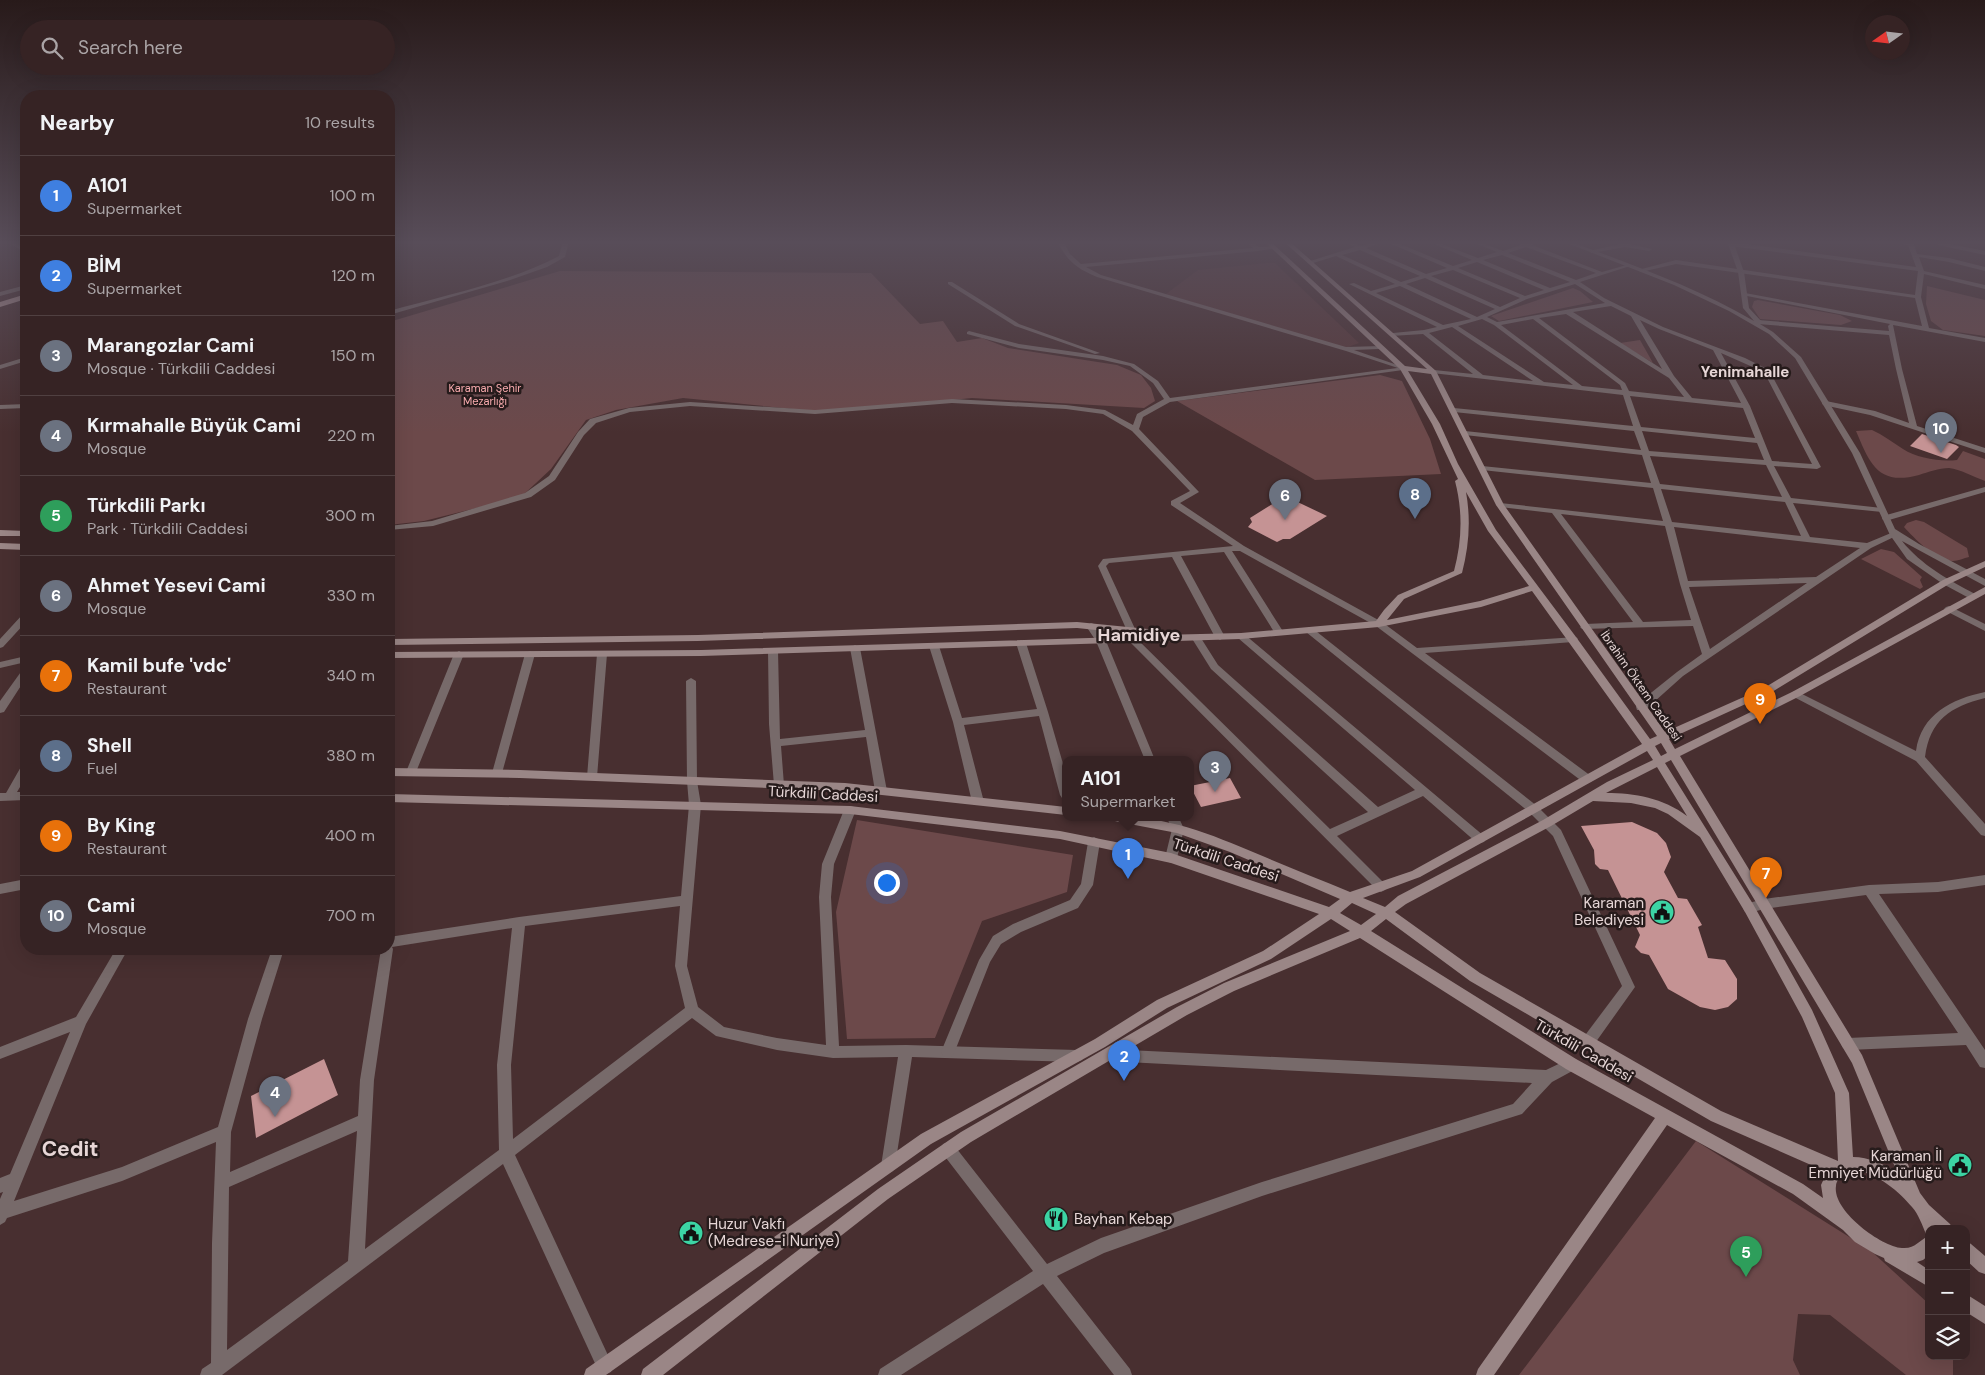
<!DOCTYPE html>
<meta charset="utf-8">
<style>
:root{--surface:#362324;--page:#3d2b2c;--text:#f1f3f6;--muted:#aaa4a6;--line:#504041;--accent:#95b2f1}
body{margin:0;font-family:"DM Sans",sans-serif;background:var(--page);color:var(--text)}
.controls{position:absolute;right:15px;bottom:15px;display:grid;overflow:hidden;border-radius:10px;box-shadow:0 5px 20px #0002}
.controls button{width:45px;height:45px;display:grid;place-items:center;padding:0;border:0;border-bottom:1px solid var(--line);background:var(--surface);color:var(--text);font:25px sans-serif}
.compass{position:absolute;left:1865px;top:15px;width:45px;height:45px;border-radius:50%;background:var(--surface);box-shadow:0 5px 20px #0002;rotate:256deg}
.you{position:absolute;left:886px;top:882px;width:18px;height:18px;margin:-12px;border:4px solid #fff;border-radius:50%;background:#1a73e8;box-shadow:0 0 0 8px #1a73e833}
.badge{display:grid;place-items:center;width:32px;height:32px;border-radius:50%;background:var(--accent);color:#fff;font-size:16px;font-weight:700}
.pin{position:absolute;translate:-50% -41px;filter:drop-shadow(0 1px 2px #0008)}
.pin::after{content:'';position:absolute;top:26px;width:18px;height:15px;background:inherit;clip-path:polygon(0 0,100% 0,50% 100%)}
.popup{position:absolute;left:1062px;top:756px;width:132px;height:65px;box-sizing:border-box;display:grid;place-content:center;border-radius:10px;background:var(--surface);filter:drop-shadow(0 1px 4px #0005);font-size:16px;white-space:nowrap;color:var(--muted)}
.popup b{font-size:19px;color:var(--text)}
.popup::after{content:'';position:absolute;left:50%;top:100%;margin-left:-10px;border:10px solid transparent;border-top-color:var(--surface)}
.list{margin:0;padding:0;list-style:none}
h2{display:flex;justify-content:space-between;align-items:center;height:65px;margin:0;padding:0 20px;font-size:21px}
h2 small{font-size:16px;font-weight:400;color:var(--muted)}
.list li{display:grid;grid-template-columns:32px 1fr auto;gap:15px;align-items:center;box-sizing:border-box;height:80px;padding:0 20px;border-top:1px solid var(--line)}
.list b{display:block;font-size:19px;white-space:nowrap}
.list p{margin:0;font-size:16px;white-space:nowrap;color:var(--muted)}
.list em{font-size:16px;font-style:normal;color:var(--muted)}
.icon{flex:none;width:28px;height:28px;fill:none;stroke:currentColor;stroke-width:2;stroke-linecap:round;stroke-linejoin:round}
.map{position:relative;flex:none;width:1985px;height:1375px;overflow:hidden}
.search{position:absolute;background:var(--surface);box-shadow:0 5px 20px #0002;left:20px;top:20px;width:375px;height:55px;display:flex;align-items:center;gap:12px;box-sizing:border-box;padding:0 18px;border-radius:28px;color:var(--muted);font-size:19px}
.panel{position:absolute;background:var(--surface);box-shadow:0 5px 20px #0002;left:20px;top:90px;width:375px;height:865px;border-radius:20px}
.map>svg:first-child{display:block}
.built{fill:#573738}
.green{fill:#6c494a}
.building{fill:#c59394}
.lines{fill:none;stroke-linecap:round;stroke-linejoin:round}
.minor{fill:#776a6a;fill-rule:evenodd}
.tertiary{fill:#776a6a;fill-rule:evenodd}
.secondary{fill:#9a8686;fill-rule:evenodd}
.primary{fill:#b59b9c;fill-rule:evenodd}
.labels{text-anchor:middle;stroke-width:5;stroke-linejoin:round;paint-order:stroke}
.far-park-label{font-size:11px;fill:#f8abae;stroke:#261b1b}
.street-label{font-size:12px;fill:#e6d6d6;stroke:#261b1b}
.far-district-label{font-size:15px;font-weight:bold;fill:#e6d6d6;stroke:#261b1b}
.near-street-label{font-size:15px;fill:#e6d6d6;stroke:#261b1b}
.near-poi-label{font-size:15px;fill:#e6d6d6;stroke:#261b1b;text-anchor:end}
.district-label{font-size:18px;font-weight:bold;fill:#e6d6d6;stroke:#261b1b}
.near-district-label{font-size:21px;font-weight:bold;fill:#e6d6d6;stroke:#261b1b}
</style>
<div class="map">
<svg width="1985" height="1375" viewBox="0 0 1985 1375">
<rect width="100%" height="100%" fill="#482f30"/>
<path class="built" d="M1267,263H1275L1359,343L1343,349L1166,294L1198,270Z"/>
<path class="green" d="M560,271L871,273L920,324L943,321L957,342L982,338L1008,348L1117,365L1141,375L1151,388L1155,401L1144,408L972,398L912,404L813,411L683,398L616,410L586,420L551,469L521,497L424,521L389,525V322Z
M1927,286L1985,300V336L1943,330L1931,321L1926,304Z
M1573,288L1580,291L1593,302L1499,321L1491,316Z
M1758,300L1840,315L1852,321L1841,325L1760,319L1752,307L1754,301Z
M1640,340L1653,363L1620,343Z
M1380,375L1402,381L1430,439L1441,474L1315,480L1177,401Z
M1872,430C1883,435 1892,442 1903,449C1917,458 1940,462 1957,460L1963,451L1985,459V481C1974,477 1960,469 1949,468C1939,468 1928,472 1919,475C1878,486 1870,464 1856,431Z
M1916,520L1924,522L1967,548L1969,557C1964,558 1958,561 1953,561C1937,562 1914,538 1904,527L1907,523Z
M1881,549L1894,552L1922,577L1920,580L1923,587L1920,589L1861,559Z
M857,820L1073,855L1067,892L982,921L935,1038L847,1039L836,912Z
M1696,1141L1870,1250L1929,1304V1356H1953V1375H1906L1830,1315L1798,1314L1793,1360L1800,1375H1519Z"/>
<path class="building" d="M1922,434L1956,445L1959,447L1947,459L1910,446Z
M1285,496L1327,516L1290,539H1283L1277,542L1248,527L1252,522L1250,518Z
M1230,778L1241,798L1201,807L1190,786Z
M1632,822L1657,833L1666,843L1671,857L1664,872L1678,898L1687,899L1702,925L1698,927L1708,958L1725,960L1737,979V999L1728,1007L1715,1010L1700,1007L1668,989L1649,955L1641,953L1635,947L1640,935L1608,870L1600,869L1595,864L1594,850L1581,826Z
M324,1059L338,1095L256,1138L251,1096Z"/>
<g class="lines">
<path class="minor" d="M563,241H569L565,257L547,267L507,281L389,315V311C443,296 510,282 559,256Z
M1342,241H1349L1361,246L1379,241H1393L1453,266L1472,260L1427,241H1434L1478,258L1497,252L1470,241H1477L1503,251L1521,245L1512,241H1519L1526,243L1543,241L1532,245L1602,272L1630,264V266L1580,282L1604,298L1663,327L1745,358L1769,370L1821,467L1817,469L1774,466L1791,498L1882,508L1886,510L1882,512L1793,503L1810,537L1867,543L1891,533L1894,532L1898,535L1871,548L1683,676L1645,710H1637L1636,707L1637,704L1677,672L1702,654L1693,626L1582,629L1580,627L1585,624L1633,622L1552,513L1500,507L1496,505L1500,503L1663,521L1653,488L1482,470L1478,468L1482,466L1651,483L1642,455L1465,435L1461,433L1465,431L1641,450L1634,431L1454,412L1450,410L1454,408L1633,426L1623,395L1432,373V371L1434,370L1473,374L1423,334L1391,336V334L1393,333L1424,330L1437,327L1349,284L1354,283L1371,291L1395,284L1336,256L1310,264L1307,262L1355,247ZM1386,241L1387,242L1447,268L1426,274L1366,248ZM1526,247L1596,273L1576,280L1508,253ZM1360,250L1420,276L1401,282L1342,255ZM1502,255L1570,282L1550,288L1483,260ZM1477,262L1544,290L1525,296L1458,268ZM1453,270L1520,298L1500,307L1431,276ZM1425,278L1495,309L1477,317L1406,284ZM1575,284L1605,303L1497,322L1487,317L1527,299ZM1400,286L1471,319L1443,325L1376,293ZM1611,306L1631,316L1662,369L1573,312ZM1566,314L1669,378L1684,397L1629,391L1625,383L1539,318ZM1482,319L1494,325L1573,385L1544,382L1458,326ZM1533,319L1620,385L1622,390L1582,386L1501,325ZM1640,320L1659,329L1713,350L1741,403L1692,398L1674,376ZM1452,327L1533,381L1483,375L1429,333ZM1721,353L1764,372L1812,464L1772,461L1750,406ZM1630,396L1743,408L1755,438L1641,427ZM1642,431L1757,443L1764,460L1649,451ZM1650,456L1766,465L1782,497L1660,484ZM1661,489L1785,502L1801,536L1672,522ZM1561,514L1665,526L1680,584L1691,620L1643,622ZM1674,527L1860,548L1816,577L1688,581ZM1807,583L1710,649L1689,587Z
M1885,241H1913L1917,254L1949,258L1985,267V271L1949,262L1919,257L1924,271L1985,285V289L1924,274L1921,297L1929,328L1985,338V342L1893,325L1902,369L1917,426L1985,448V453L1870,415L1823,405L1822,403L1826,401L1875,411L1909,423L1896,369L1889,335L1758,324L1755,322L1758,320L1889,331L1888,326L1890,324L1742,295L1745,293L1922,326L1915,298L1676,264L1641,272L1638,270L1676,260L1915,295L1918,271L1731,246L1728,244L1731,242L1916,267L1908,245Z
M1940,242L1985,251V255L1938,245V243Z
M1625,243L1652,249L1649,251L1625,247L1592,253L1589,251Z
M948,282H952L1019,324L1100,353L1095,354L1015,326L948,284Z
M26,285V289L0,296V292Z
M969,331L1019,344L1103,356L1134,364L1158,381L1170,398L1405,367L1406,368L1403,370L1170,402L1143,417L1139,429L1199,492L1180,503L1244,546L1382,622L1417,648L1576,637L1578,639L1576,641L1573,642L1425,653L1591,776L1592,779L1591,782H1583L1376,626L1240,551H1232L1284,633L1282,635H1276L1224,552L1181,556L1225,637L1220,640L1215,637L1172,557L1109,563L1106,566L1136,631L1134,633H1128L1136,638L1330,829L1368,812L1211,669L1191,637L1193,635H1199L1218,665L1378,807L1415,790L1238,638L1236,636L1238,634H1244L1484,836L1486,839L1484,842L1480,843L1476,842L1423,796L1337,836L1385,884L1387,887L1385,890L1381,892L1377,890L1130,642L1108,629L1113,626L1128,633L1098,566L1103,559L1233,546L1171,505V501L1190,491L1132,431L1103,414L1066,409L952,403L815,414L690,406L630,412L596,423L584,435L555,480L531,497L433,526L389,530V526L432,521L525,493L549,476L578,432L590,419L629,408L690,402L815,410L952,399L1066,405L1105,410L1133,425L1137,414L1164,399L1153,383L1130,366L1103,360L1019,348L967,334V332Z
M26,357V361L0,369V365Z
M26,404V408L0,409V405Z
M1985,487V492L1889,520H1883L1882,518L1883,516Z
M1949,606L1985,624V631L1946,611L1944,609L1946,607Z
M26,613V622L3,647L0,648V639L23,614Z
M1309,627L1312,628L1537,806L1561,830L1635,987L1593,1046L1588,1048L1583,1046L1581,1042L1583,1038L1622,986L1553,836L1529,812L1306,632L1304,630Z
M1021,640L1026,643L1048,712L1066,774V799L1062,798L1060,795L1039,716L964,725L984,802L982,805H974L972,802L953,722L929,646L934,643L939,646L962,718L1037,709L1016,643Z
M855,645L860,648L887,791L885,794H877L875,791L866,737L781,746L784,785L783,788H775L774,785L769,724L768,651L773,648L778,651L780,739L865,730L850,648Z
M459,651L464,654L416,772L415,775H407L406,772L454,654Z
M530,651L535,654L502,773L501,776H493L492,773L525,654Z
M602,651L607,654L597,777L596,780H588L587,777L597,654Z
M26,656V662L0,668V662Z
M26,668V678L4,712L0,713V701L23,669Z
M691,678L696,681L697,781L701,805L687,966L698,1007L724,1027L777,1038L826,1045L819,897L822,864L844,810L846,807L850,806L854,807L856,810L834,864L831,897L839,1046L906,1045L1077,1050L1082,1052L1084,1056L1082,1060L1077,1062L912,1057L895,1166L893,1171L888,1173L883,1171L881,1166L898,1057L833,1058L777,1050L716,1036L692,1018L515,1155L613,1366L611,1372L605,1374L599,1372L503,1164L222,1375H200L202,1369L211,1363L212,1243L216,1142L122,1181L7,1218L5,1222L0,1225V1199L3,1192L0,1193V1178L10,1174L70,1032L0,1059V1047L76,1017L116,949H128L86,1024L14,1201L122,1167L218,1127L248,1019L272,949H284L262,1019L231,1132L230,1172L358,1116L360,1080L381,949H389V937L519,917L681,896L689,805L687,781L686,681ZM680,906L675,966L685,1008L513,1139L511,1065L525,926ZM512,928L497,1065L499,1150L365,1249L374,1080L393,949L392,947ZM357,1131L348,1261L227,1350L229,1187Z
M1796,691L1916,751C1921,714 1952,699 1985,692V698C1950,707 1930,720 1925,757L1985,824V836L1981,835L1916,761L1792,696L1791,694L1792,692Z
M26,764V777L17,792H26V800L0,801V793H6L22,765Z
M1985,875V885L1938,892L1879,894L1985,1050V1068L1980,1067L1966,1045L1848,1050L1843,1048L1841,1044L1843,1040L1848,1038L1958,1033L1866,895L1764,909L1749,913L1745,912L1743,908L1745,904L1764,899L1869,885L1938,882Z
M26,879V889L0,894V884Z
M1107,1049L1546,1070L1571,1058L1576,1059L1578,1064L1576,1069L1552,1082L1522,1114L1262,1196L1104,1253L1057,1276L1130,1369L1132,1375H1114L1043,1284L901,1375H878L880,1369L1033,1271L943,1154L941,1149L943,1144L948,1142L953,1144L1047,1264L1101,1238L1262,1182L1513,1104L1532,1083L1107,1061L1102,1059L1100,1055L1102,1051Z"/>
<path class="tertiary" d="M6,241H12L26,249V253Z
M1057,241H1063L1070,254L1081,264L1253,248L1245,241H1251L1259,247L1276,246V248L1258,251L1086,267L1101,275L1346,347L1381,346L1382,347L1379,349L1354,350L1406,368L1401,369L1346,351L1097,277C1076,268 1068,262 1057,241Z
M1562,241H1569C1632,265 1696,287 1754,321L1743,308L1738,272L1727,241H1733L1744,272L1749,308L1762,322L1760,324L1773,332L1801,357L1860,453L1895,529L1919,544L1985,579V586L1902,541C1921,565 1949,580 1975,594L1977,596L1975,598H1969L1943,584L1907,559L1890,535L1852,453L1795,358L1769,334L1729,311L1674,285Z
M1091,623L1094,624L1106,641L1155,760H1145L1096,641L1086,626Z
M1167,818H1179L1184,829L1177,858L1175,861L1171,863L1167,861L1165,858L1172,829Z
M1094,837L1098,839L1100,842L1093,885L1078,908L1021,932L1001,944L990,962L953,1056L948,1058L943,1056L941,1052L979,960L993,936L1013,924L1070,900L1081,884L1088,842L1090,839Z"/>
<path class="secondary" d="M1264,241H1270L1405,366L1427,369L1283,241H1289L1436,371L1504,505L1665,732L1764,688L1943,580L1985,561V567L1949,584L1772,692L1669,739L1675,749L1792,692L1985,587V594L1800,696L1680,756L1862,1055L1920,1193L1929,1205L1950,1224L1953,1229H1929V1236L1926,1234C1922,1225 1919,1215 1912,1207C1899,1191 1866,1162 1844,1174C1841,1175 1836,1181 1836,1186C1832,1210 1880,1246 1902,1248C1916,1249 1917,1241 1929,1236V1255L1923,1260L1917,1262L1929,1270V1287L1885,1261L1884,1258L1875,1254L1855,1242L1843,1230L1793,1194L1667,1125L1494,1375H1476L1478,1369L1655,1118L1566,1069L1360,938L1234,991L1187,1015L971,1142L888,1199L663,1375H641L643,1369L878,1189L961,1132L1177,1007L1224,983L1350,931L1331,919L1271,959L1167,1008L1105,1047L931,1144L606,1375H584L586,1369L921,1134L1095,1039L1157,1000L1263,951L1319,914L1171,863L1060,839L850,814L389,802V794L850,806L1060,831L1171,853L1329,907L1340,899L1230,852L1177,833L1119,822L1115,821L1113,818C1166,814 1217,837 1265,857C1293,869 1322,880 1350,892L1412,871L1642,744L1532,591L1481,607L1379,627L1241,639L701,656L389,658V652L701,650L1154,636L1077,628L698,641L389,645V639L698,635L1077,622L1158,630L1163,633L1160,635L1241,633L1376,621L1384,610L1398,595L1454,571C1462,541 1463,512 1455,481L1458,479L1432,424L1400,369ZM1408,371L1431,374L1496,505L1657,736L1650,739L1576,637L1496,530L1458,464L1440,424ZM1466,492L1488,531L1529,586L1480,601L1387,620L1404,599L1462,573C1469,546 1471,520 1466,492ZM1661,743L1667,753L1661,756L1655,746ZM1647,751L1653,760L1607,782L1543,820L1398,896L1385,907L1363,898L1420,877ZM1671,760L1852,1063L1897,1172C1883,1164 1869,1157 1853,1157L1849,1093L1812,1010L1753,904L1665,763ZM1657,767L1687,816C1663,798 1635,793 1606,793ZM1593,801L1631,803L1655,808L1668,814L1700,837L1745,912L1802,1017L1835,1093L1838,1161L1721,1111L1480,973L1395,912L1406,904L1551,826ZM1352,903L1376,914L1361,925L1340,913ZM1386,919L1470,981L1711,1121L1827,1172L1821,1185L1823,1198L1803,1184L1576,1059L1371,931Z
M0,530L26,531V536H0Z
M0,543L26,544V550L0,549Z
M389,768L520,770L845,783L1066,807V815L845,791L520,778L389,776Z
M1966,1241L1971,1244L1985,1256V1274L1979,1272L1966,1260Z
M1966,1294L1985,1306V1324L1966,1312Z"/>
<path class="primary" d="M23,295H26V299L0,307V302Z"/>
</g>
<linearGradient id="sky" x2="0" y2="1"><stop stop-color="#281a1a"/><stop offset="0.56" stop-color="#584d59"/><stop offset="1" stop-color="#584d59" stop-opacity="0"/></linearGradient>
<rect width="1985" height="433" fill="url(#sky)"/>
<defs>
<symbol id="civic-disc" viewBox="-11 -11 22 22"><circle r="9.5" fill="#3cd4a4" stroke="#261b1b"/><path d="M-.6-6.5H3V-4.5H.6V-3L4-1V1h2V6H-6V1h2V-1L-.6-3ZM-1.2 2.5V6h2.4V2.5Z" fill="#111"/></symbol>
<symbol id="restaurant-disc" viewBox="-11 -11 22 22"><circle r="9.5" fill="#3cd4a4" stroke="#261b1b"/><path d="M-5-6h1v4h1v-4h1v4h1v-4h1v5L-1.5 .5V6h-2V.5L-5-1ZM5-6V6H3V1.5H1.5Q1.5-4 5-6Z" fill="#111"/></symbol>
</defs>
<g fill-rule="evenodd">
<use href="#civic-disc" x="1648" y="898" width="28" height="28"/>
<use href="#civic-disc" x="1946" y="1151" width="28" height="28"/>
<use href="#restaurant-disc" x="1042" y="1205" width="28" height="28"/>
<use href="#civic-disc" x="677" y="1219" width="28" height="28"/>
</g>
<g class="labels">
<g class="far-park-label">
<text x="485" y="392">Karaman Şehir<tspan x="485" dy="13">Mezarlığı</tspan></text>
</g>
<g class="street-label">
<text transform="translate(1641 686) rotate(55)" y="4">İbrahim Öktem Caddesi</text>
</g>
<g class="far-district-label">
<text x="1745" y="377">Yenimahalle</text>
</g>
<g class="near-street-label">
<text transform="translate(823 794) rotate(3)" y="5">Türkdili Caddesi</text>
<text transform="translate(1226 860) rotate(18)" y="5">Türkdili Caddesi</text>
<text transform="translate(1584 1051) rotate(30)" y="5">Türkdili Caddesi</text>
</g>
<g class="near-poi-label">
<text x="1644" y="908">Karaman<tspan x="1644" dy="17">Belediyesi</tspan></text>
<text x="1942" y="1161">Karaman İl<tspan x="1942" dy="17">Emniyet Müdürlüğü</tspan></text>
<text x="1074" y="1224" text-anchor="start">Bayhan Kebap</text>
<text x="708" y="1229" text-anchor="start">Huzur Vakfı<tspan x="708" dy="17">(Medrese-i Nuriye)</tspan></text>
</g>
<g class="district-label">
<text x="1139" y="641">Hamidiye</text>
</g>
<g class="near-district-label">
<text x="70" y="1156">Cedit</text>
</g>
</g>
</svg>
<div class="controls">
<button>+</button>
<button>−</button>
<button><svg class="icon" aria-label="layers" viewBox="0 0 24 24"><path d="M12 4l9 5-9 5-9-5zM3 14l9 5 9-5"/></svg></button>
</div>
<svg class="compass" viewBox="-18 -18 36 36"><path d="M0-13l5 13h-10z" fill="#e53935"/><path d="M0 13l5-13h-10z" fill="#aaa4a6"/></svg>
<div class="you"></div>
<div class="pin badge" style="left:1128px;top:879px;background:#3f7fe0">1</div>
<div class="popup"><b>A101</b>Supermarket</div>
<div class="pin badge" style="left:1124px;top:1081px;background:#3f7fe0">2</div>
<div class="pin badge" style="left:1215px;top:792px;background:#6b7280">3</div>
<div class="pin badge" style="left:275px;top:1117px;background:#6b7280">4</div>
<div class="pin badge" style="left:1746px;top:1277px;background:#2e9e5b">5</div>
<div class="pin badge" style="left:1285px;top:520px;background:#6b7280">6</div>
<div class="pin badge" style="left:1766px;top:898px;background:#e8710a">7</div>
<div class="pin badge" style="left:1415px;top:519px;background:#5c6f8a">8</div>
<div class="pin badge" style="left:1760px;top:724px;background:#e8710a">9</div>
<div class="pin badge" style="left:1941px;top:453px;background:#6b7280">10</div>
<div class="search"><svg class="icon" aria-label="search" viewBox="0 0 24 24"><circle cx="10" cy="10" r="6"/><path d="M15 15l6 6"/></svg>Search here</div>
<section class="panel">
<h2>Nearby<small>10 results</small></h2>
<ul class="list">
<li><span class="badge" style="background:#3f7fe0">1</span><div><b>A101</b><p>Supermarket</p></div><em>100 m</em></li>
<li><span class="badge" style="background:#3f7fe0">2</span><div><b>BİM</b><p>Supermarket</p></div><em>120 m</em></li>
<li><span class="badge" style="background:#6b7280">3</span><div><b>Marangozlar Cami</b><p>Mosque · Türkdili Caddesi</p></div><em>150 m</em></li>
<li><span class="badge" style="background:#6b7280">4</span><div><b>Kırmahalle Büyük Cami</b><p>Mosque</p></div><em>220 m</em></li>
<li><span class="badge" style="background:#2e9e5b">5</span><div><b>Türkdili Parkı</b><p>Park · Türkdili Caddesi</p></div><em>300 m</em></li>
<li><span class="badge" style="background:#6b7280">6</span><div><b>Ahmet Yesevi Cami</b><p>Mosque</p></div><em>330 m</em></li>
<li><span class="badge" style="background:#e8710a">7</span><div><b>Kamil bufe 'vdc'</b><p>Restaurant</p></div><em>340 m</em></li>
<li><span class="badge" style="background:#5c6f8a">8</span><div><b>Shell</b><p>Fuel</p></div><em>380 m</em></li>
<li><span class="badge" style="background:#e8710a">9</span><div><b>By King</b><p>Restaurant</p></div><em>400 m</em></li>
<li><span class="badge" style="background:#6b7280">10</span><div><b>Cami</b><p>Mosque</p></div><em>700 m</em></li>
</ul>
</section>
</div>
